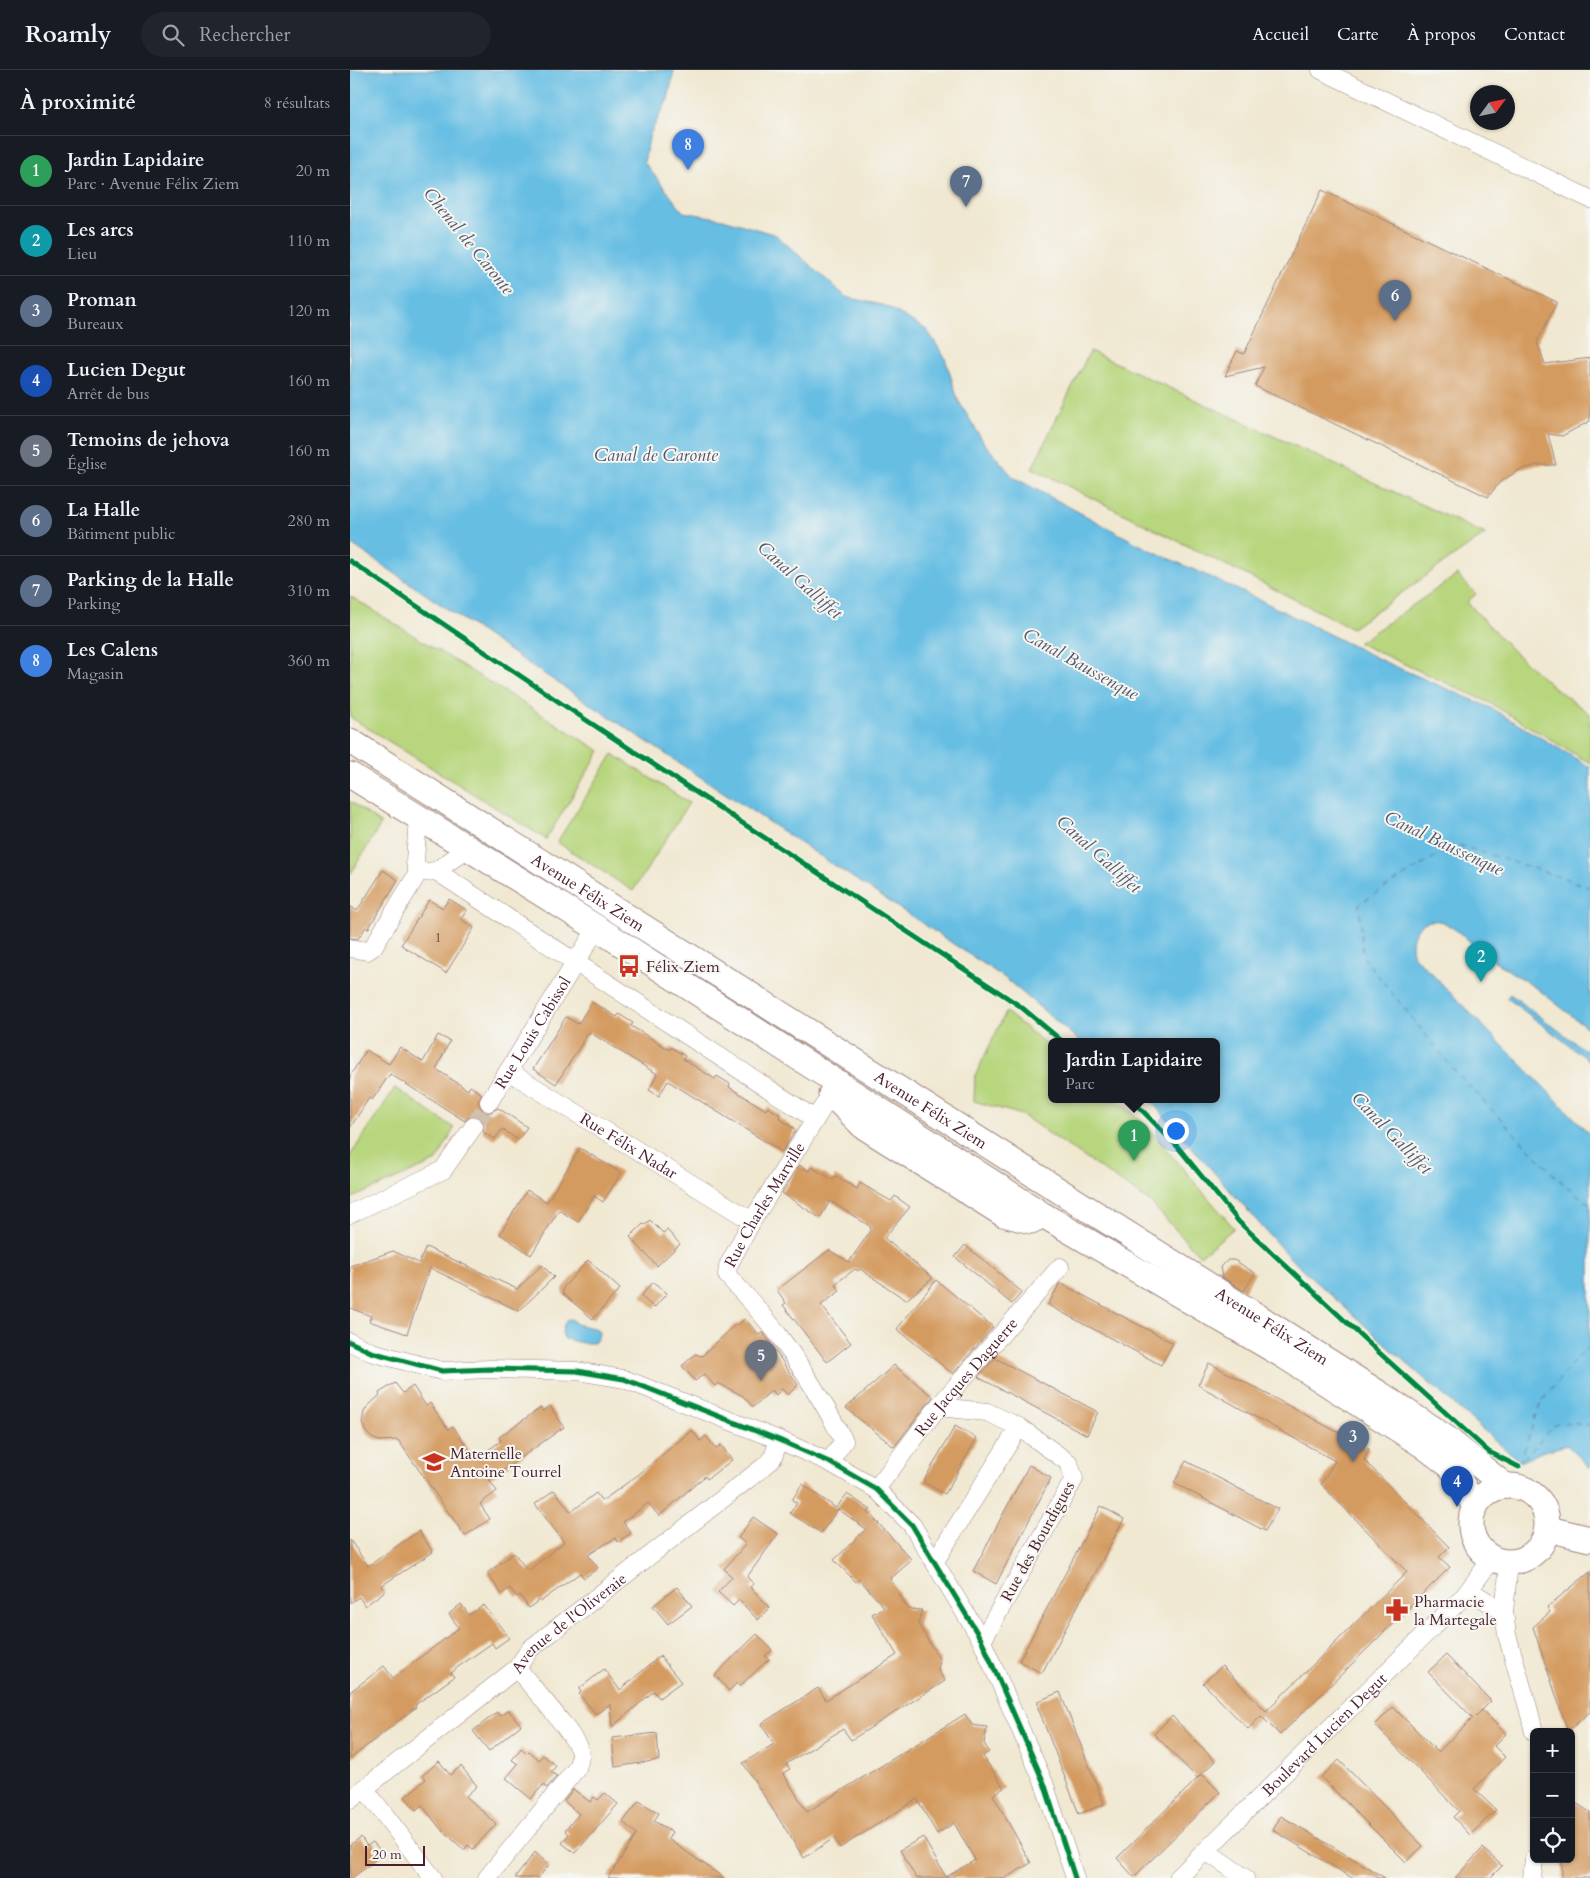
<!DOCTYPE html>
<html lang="fr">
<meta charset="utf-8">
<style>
:root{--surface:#171b24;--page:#20242c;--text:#f1f3f6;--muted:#9ea1a6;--line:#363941;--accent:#7c3aed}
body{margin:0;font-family:Cardo,serif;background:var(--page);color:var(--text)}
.controls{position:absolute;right:15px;bottom:15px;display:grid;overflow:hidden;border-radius:8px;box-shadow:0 1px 4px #0004}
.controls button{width:45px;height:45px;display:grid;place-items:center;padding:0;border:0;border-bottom:1px solid var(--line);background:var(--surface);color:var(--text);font:25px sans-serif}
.compass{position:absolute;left:1120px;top:15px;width:45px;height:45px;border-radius:50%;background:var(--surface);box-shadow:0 1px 4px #0004;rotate:57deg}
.scale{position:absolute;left:15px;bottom:12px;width:60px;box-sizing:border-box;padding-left:5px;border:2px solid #4a1f2b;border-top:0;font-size:14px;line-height:18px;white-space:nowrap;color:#4a1f2b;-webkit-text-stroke:4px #f6f6f2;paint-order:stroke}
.you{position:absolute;left:825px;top:1060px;width:18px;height:18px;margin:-12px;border:4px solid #fff;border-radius:50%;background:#1a73e8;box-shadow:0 0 0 8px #1a73e833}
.badge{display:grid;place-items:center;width:32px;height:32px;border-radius:50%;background:var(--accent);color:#fff;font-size:16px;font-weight:700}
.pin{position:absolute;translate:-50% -41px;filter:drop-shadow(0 1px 2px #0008)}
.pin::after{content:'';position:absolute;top:26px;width:18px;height:15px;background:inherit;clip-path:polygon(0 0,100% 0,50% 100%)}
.popup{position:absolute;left:698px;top:968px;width:172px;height:65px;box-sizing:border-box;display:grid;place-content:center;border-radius:8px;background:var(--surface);filter:drop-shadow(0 1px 4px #0005);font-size:16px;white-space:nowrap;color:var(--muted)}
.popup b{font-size:19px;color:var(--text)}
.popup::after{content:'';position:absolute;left:50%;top:100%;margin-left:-10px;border:10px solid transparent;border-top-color:var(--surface)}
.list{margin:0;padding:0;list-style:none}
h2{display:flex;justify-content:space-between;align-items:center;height:65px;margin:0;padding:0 20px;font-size:21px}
h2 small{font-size:16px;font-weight:400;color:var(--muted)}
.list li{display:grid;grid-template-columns:32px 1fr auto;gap:15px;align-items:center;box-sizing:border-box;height:70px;padding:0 20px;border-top:1px solid var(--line)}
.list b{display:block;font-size:19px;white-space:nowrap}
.list p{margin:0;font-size:16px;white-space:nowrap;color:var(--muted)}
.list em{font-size:16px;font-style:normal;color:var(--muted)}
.icon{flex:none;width:28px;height:28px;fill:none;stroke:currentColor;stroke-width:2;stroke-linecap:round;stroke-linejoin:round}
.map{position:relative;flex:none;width:1240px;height:1808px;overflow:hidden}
header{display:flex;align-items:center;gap:30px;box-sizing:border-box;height:70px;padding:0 25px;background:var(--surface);border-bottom:1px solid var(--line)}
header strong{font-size:24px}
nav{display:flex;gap:28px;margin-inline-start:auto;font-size:18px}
.search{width:350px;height:45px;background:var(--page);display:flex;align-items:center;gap:12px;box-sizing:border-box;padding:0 18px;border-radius:28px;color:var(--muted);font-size:19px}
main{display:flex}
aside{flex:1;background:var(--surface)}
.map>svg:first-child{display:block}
.green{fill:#b7d67d;stroke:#807a54}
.water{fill:#66bee3;stroke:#586e87}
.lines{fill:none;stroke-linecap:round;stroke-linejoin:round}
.ferry{stroke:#54576b;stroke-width:1;stroke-dasharray:6 5;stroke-linecap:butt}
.building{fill:#d49b61}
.minor-tunnel{stroke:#cfc0b0;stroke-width:18;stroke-dasharray:18 9;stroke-linecap:butt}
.minor-casing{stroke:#9d847e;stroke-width:19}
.secondary-casing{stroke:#9d847e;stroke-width:27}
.minor{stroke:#fff;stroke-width:18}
.secondary{stroke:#fff;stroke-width:25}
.cycleway-casing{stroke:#f6f6f2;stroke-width:8}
.cycleway{stroke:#00873e;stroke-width:5}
.labels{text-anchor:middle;stroke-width:4;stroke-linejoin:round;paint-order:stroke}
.number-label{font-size:14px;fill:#6c3e38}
.street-label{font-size:16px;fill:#4a1f2b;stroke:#f6f6f2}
.poi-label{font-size:16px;fill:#4a1f2b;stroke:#f6f6f2;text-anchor:start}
.water-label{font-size:18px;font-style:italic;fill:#54576b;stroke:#f6f6f2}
</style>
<header>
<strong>Roamly</strong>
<div class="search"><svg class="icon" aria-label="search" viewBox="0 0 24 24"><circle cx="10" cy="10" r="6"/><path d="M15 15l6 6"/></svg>Rechercher</div>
<nav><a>Accueil</a><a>Carte</a><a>À propos</a><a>Contact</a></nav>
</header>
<main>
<aside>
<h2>À proximité<small>8 résultats</small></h2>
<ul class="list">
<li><span class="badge" style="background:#2e9e5b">1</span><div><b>Jardin Lapidaire</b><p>Parc · Avenue Félix Ziem</p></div><em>20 m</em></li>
<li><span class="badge" style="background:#0f9aa8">2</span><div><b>Les arcs</b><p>Lieu</p></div><em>110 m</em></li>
<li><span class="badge" style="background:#5c6f8a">3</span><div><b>Proman</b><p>Bureaux</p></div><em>120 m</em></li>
<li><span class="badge" style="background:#1a4fb4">4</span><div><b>Lucien Degut</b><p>Arrêt de bus</p></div><em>160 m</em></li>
<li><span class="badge" style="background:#6b7280">5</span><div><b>Temoins de jehova</b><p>Église</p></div><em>160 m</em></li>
<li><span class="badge" style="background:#5c6f8a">6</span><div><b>La Halle</b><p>Bâtiment public</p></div><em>280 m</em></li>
<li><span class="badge" style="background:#5c6f8a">7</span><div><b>Parking de la Halle</b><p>Parking</p></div><em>310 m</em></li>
<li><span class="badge" style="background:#3f7fe0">8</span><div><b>Les Calens</b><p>Magasin</p></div><em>360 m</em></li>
</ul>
</aside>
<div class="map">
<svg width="1240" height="1808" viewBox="0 0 1240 1808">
<rect width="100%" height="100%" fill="#f6f6f2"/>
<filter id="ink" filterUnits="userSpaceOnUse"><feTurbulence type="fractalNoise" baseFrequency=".02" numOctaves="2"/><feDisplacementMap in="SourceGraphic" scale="10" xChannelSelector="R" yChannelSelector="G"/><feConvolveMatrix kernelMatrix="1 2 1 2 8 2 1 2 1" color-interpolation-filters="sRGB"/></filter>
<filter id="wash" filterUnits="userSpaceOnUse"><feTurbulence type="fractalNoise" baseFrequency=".0096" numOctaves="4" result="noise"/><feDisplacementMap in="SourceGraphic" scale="20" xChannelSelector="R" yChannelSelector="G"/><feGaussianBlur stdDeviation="1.12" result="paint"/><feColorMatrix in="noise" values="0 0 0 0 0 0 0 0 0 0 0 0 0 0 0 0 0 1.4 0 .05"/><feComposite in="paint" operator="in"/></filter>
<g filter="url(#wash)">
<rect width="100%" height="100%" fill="#f0e8d1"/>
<path class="green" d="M740,281L1135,464L1002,558L682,398Z
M1107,505L1126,524L1117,532L1166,584L1203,617L1240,644V693L1138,632L1008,573Z
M0,526L250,681L196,769L0,647Z
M263,684L339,733L283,821L207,772Z
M0,731L31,754L0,805Z
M656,942L701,978L702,1030H766L792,1051L884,1158L850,1186L800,1132L672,1045L624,1031L625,1006Z
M45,1018L104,1058L87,1091L0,1129V1086Z"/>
<path class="water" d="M0,0H324L318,29L300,64L294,92L333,142L373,149L426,165L496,227L536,236L577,260L595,288L608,330L634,373L663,407L794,477L910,530L1035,592L1139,637L1240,697V960C1223,947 1206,933 1189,920C1171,908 1152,897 1135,884C1125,877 1100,852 1089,851C1067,848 1059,867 1063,885L1240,1064V1398L1217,1375L1191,1382L1170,1392L1053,1290L938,1186L800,1030H866V972H731L655,908L161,582L0,473Z
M1160,924L1240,984V991L1157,928Z
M222,1249L226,1254L247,1259L249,1263L248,1268L244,1273H232L215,1269C210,1263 212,1257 217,1250Z"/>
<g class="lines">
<path class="ferry" d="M1240,818L1220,810L1106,774L1009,834L1013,887L1104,1000L1208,1109L1240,1135
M1240,1276L1229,1285L1191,1332L1170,1392L1207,1353L1240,1355"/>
</g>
<g id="blocks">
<path class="building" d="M972,120L1207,232L1187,272L1195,294L1240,288V351L1212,366L1198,364L1206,395H1187L1169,400L1150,412L1138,427L905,316L914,297L875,306L887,281L894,284Z
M33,800L48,810L18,859L16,857L8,869L0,868V836L7,841Z
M99,829L117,840L111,849L124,858L96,903L51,875L79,830L93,838Z
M242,932L267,947L269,944L283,953L281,956L320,980L321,977L335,986L333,989L365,1009L367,1006L380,1014L379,1017L416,1040L418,1037L430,1045L429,1048L446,1060L432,1082L318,1011L309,1026L299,1020L307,1004L239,962L206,1014L183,999L216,947L228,954Z
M88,965L100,971L86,999L118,1020L120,1016L132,1024L128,1032L133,1041L139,1043L148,1038L177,1057L168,1070L152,1059L145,1069L133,1062L134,1052L130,1047L120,1046L115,1051L40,1004L22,1030L19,1028L0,1058V1006L16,980L39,994L50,977L73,992Z
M230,1078L271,1103L253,1132L244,1126L228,1152L209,1140L181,1185L150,1164L177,1120L197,1132Z
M449,1095L459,1101L461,1097L483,1110L485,1106L507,1119L510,1113L541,1131L545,1126L560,1137L534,1168L583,1208L556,1230L510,1199L508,1201L505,1199L485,1214L490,1221L471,1235L501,1273L477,1292L433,1235L436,1233L427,1220L479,1180L499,1192L521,1160L520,1159L521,1157L480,1131L470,1148L432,1123Z
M300,1150L313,1163L317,1160L330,1174L307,1196L280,1167L293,1154L295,1155Z
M615,1175L672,1222L662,1234L605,1187Z
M76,1177L167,1219L192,1195L204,1207L169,1241L80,1198L57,1264L19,1251L21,1246L0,1238V1196L43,1181L69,1193Z
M238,1190L270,1219L243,1249L213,1224V1218Z
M878,1190H884L905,1203L894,1221L872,1207L870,1197Z
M586,1210L643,1257L603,1304L547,1259Z
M303,1212L317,1223L304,1238L291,1226Z
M710,1213L823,1273L811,1295L698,1235Z
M395,1249L409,1265L413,1262L448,1315L438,1325L432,1319L426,1325L422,1320L403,1337L393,1326L368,1313L365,1316L354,1304L345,1311L332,1296L345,1284L352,1286L386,1254L387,1255Z
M645,1288L748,1342L737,1365L628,1307Z
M859,1293L1019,1379L1014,1390L1099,1477L1089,1487L1100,1497L930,1665L911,1646L898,1659L853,1613L872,1596L916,1641L1057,1502L971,1414L985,1391L848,1315Z
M544,1295L583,1327L544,1377L496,1338Z
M45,1313L53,1323L63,1316L76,1336L80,1333L98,1359L103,1356L125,1389L151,1371L149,1367L190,1338L193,1341L200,1336L214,1357L139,1410L147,1421L130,1434L140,1449L115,1466L48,1370L29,1371L22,1368L16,1362L12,1353L14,1342L18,1336L30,1325L29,1323Z
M605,1356L627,1368L595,1424L573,1412Z
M342,1360L350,1371L356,1366L366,1379L371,1375L382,1390L357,1409L355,1406L309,1446L298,1433L273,1452L281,1463L268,1472L265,1468L238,1485L248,1498L234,1508L230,1503L190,1532L189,1530L179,1538L170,1525L167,1527L160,1518L152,1524L137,1503L164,1483L178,1501L214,1472L185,1434L204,1420L221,1442L246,1423L252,1431L288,1405Z
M836,1391L928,1439L915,1461L824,1413Z
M679,1395L701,1408L646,1514L623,1501Z
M452,1414L486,1438L497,1424L521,1440L518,1442L562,1490L540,1509L558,1539L572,1540L568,1554L590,1590L588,1600L595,1611L501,1670L493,1659L436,1694L440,1699L433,1703L457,1742L615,1644L622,1655L637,1657L634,1673L639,1682L633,1686L654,1718L643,1725L681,1793L655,1808H566L550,1780L573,1767L596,1807L625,1790L604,1753L587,1764L567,1729L490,1778L484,1768L454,1788L393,1693L424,1674L411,1654L468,1618L476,1630L547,1585L522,1544L534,1537L509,1509L506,1512L484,1490L516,1459L488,1439L471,1463L440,1443L447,1433L442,1430Z
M751,1436L774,1449L692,1603L669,1591Z
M403,1447L428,1464L397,1507L404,1514L400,1517L420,1538L408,1550L389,1530L383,1536L368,1522L382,1507L374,1499L396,1474L388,1468Z
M69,1461L83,1482L31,1516L35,1521L15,1536L9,1527L0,1533V1470L18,1496Z
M1240,1502V1642L1218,1661L1183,1557L1200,1542L1197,1537Z
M327,1517L342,1536L318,1554L303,1536Z
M111,1534L119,1545L134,1535L159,1568L145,1578L142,1573L108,1597L101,1603L104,1607L65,1635L66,1637L0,1689V1622L34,1596L43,1608L109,1558L99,1544Z
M407,1564L422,1580L415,1586L419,1589L390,1616L387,1613L379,1621L365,1605Z
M1096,1585L1141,1631L1126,1646L1132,1640L1156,1664L1144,1676L1155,1687L1124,1719L1146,1740L1120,1765L1103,1747L1109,1741L1025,1655L1043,1637L1088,1682L1123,1648L1078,1602Z
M310,1586L331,1612L309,1628L304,1621L262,1657L260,1634L246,1644L229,1624L231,1622L229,1619L254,1599L270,1620Z
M710,1622L754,1734L729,1744L688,1638V1631Z
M158,1640L171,1655L139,1681L123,1661L147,1642L150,1646Z
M822,1646L865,1691L847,1708L804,1664Z
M307,1663L309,1690L265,1697L262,1668Z
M171,1678L177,1683L179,1681L189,1690L193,1685L206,1696L201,1702L207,1706L197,1718L193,1715L181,1729L156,1708L168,1694L162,1690Z
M989,1690L1073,1776L1056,1792L971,1707Z
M89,1691L100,1705L111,1696L127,1716L116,1726L146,1754L123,1779L118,1775L114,1780L89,1757L72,1735L66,1740L55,1727L76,1709L73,1705Z
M852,1704L870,1722L784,1807L767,1788Z
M223,1719L240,1732L244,1727L248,1730L255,1723L268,1734L225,1783L212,1773L219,1764L215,1760L229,1744L214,1731Z
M1221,1730L1240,1742V1808H1212V1789H1221Z
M289,1731L309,1743L304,1751L322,1762L318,1769L374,1808H258L287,1764L273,1752Z
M931,1746L1035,1808H1002L923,1760Z
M11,1767L17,1776L23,1772L33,1784L2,1808H0V1775Z
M1133,1778L1152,1796L1140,1808H1105Z
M185,1782L199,1795L188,1808H165Z"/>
</g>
</g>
<g filter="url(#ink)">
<use href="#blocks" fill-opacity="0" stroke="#9d847e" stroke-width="1"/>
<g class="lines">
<path class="minor-tunnel" d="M124,1056L139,1032"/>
<defs>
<g id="minor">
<path d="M971,0L1240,129"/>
<path d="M68,747L65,792L68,803"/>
<path d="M86,801L465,1049"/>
<path d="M76,802L86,801L118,778"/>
<path d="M0,878L17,881L23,877L68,803"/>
<path id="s1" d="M158,1001L402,1151"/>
<path id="s2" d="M139,1032L247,858"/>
<path d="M0,1144L93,1100L124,1056"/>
<path d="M0,1272L21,1282L92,1301L140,1299L227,1301L274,1309L429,1370L479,1392L526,1419L562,1455L632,1571L694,1713L725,1808"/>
<path d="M588,1337L637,1342L669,1357L719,1393L724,1409L632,1571"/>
<path id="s3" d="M479,1392L494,1371C474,1333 452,1297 427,1263C412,1243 394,1224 377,1205L378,1196L402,1151L481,1024"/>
<path id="s4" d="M526,1419L588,1337L710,1197"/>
<path d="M585,1491L669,1357"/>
<path d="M1159,1493L1154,1542L1157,1565L1179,1641L1184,1662"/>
<path d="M1119,1520L1154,1542"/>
<path d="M14,1718L83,1808"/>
<path id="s5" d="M0,1730L167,1598L180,1579L416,1395L423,1387L429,1370"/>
<path d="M856,1781L895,1808"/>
<path d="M137,1808L227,1698C228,1694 231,1687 230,1683C227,1666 180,1615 167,1598"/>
<path id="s6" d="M828,1808L1115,1525L1142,1489"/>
<path d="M1182,1808L1184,1789"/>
</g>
<g id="secondary">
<path id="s7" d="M0,671L1030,1324L1096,1368L1155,1416"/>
<path d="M0,705L247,858L693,1145L934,1286L1074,1376L1099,1395L1106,1403L1125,1437"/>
<path d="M489,1013L481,1024L513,1056L653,1144L681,1151L693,1145"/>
<circle cx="1159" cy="1454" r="38"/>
<path d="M1198,1459L1240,1469"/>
</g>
</defs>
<use href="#minor" class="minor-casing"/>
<use href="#secondary" class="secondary-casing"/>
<use href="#minor" class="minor"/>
<use href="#secondary" class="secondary"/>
<defs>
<path id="cycleway" d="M0,491L218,638L670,936L713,972
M782,1030L827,1076L889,1152L1023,1277L1139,1382L1169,1397
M0,1272L21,1282L92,1301L140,1299L227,1301L274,1309L429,1370L479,1392L526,1419L562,1455L632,1571L694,1713L725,1808"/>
</defs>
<use href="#cycleway" class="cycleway-casing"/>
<use href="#cycleway" class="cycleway"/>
</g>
</g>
<defs>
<symbol id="bus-bare" viewBox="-9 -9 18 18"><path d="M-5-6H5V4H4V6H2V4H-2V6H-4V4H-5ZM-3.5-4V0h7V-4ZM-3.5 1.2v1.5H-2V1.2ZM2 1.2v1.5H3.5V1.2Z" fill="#c8321e" stroke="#f6f6f2" stroke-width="2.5" paint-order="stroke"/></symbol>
<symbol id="school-bare" viewBox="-9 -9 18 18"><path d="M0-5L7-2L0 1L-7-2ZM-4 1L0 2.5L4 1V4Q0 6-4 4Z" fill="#c8321e" stroke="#f6f6f2" stroke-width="2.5" paint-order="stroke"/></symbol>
<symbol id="pharmacy-bare" viewBox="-9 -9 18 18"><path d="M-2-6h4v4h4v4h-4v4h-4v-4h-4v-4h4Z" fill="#c8321e" stroke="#f6f6f2" stroke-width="2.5" paint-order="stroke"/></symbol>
</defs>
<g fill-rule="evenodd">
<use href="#bus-bare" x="263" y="880" width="32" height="32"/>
<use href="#school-bare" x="68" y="1376" width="32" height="32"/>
<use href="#pharmacy-bare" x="1031" y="1524" width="32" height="32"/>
</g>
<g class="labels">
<g class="number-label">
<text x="88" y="872">1</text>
</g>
<g class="street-label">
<text dy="6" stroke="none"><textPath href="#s7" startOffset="282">Avenue Félix Ziem</textPath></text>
<text dy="6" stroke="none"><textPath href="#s2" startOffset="82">Rue Louis Cabissol</textPath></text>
<text dy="6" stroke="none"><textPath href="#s7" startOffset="688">Avenue Félix Ziem</textPath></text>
<text dy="6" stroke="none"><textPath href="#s1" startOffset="142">Rue Félix Nadar</textPath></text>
<text dy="6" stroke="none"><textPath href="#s3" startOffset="310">Rue Charles Marville</textPath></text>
<text dy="6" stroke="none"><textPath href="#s7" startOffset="1092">Avenue Félix Ziem</textPath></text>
<text dy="6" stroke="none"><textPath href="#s4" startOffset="144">Rue Jacques Daguerre</textPath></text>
<text transform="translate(687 1471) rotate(-61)" y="6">Rue des Bourdigues</text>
<text dy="6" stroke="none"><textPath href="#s5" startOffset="282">Avenue de l'Oliveraie</textPath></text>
<text dy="6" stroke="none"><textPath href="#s6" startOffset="205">Boulevard Lucien Degut</textPath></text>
</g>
<g class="poi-label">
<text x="296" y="902">Félix Ziem</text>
<text x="100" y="1389">Maternelle<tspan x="100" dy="18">Antoine Tourrel</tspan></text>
<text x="1064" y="1537">Pharmacie<tspan x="1064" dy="18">la Martegale</tspan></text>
</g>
<g class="water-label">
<text transform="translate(119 171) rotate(51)" y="6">Chenal de Caronte</text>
<text x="306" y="391">Canal de Caronte</text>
<text transform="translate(450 510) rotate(42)" y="6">Canal Galliffet</text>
<text transform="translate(731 594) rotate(29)" y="6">Canal Baussenque</text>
<text transform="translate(1094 773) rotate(25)" y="6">Canal Baussenque</text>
<text transform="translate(749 784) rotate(42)" y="6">Canal Galliffet</text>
<text transform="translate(1042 1063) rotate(46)" y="6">Canal Galliffet</text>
</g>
</g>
</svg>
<div class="controls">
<button>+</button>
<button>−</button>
<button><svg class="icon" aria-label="locate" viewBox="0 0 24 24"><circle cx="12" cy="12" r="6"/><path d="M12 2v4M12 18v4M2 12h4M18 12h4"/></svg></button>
</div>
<svg class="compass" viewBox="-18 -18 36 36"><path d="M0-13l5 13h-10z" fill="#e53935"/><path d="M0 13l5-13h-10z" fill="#9ea1a6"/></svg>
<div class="scale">20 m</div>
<div class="you"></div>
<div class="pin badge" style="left:784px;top:1091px;background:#2e9e5b">1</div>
<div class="popup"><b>Jardin Lapidaire</b>Parc</div>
<div class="pin badge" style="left:1131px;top:912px;background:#0f9aa8">2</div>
<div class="pin badge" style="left:1003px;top:1392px;background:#5c6f8a">3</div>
<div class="pin badge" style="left:1107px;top:1437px;background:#1a4fb4">4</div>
<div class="pin badge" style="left:411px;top:1311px;background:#6b7280">5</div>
<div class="pin badge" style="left:1045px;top:251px;background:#5c6f8a">6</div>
<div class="pin badge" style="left:616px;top:137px;background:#5c6f8a">7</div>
<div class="pin badge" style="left:338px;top:100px;background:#3f7fe0">8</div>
</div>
</main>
